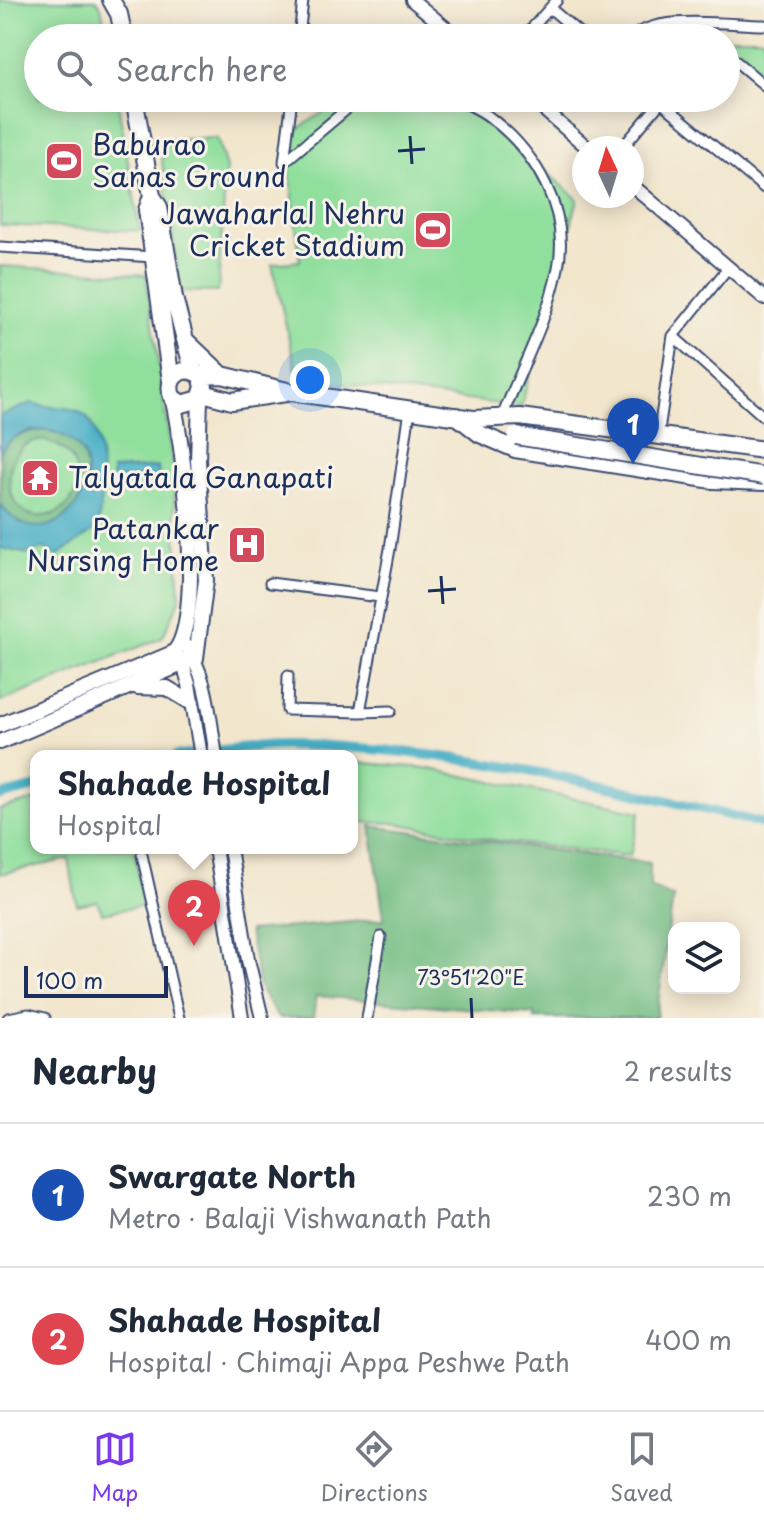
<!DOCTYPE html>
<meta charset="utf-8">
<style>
:root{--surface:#fff;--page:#f6f6f7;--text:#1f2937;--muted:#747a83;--line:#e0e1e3;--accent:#7c3aed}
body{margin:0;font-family:"Playpen Sans",sans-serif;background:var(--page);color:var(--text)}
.controls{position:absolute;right:24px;bottom:24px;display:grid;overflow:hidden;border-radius:16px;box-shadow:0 4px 20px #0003}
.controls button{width:72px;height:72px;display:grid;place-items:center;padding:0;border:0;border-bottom:2px solid var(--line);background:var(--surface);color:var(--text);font:40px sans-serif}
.compass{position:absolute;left:572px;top:136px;width:72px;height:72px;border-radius:50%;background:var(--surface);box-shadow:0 4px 20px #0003;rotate:356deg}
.scale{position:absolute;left:24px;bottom:20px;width:144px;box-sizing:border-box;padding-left:8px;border:4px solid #1b2f5e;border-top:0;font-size:22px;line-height:28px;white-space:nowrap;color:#1b2f5e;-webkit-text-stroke:6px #f7f3e8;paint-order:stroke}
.you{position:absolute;left:310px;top:380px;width:28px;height:28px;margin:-20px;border:6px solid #fff;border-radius:50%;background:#1a73e8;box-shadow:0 0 0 12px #1a73e833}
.badge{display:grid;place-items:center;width:52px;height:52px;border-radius:50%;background:var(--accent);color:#fff;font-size:26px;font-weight:700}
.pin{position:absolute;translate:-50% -66px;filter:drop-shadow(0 2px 4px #0008)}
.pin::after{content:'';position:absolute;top:42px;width:28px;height:24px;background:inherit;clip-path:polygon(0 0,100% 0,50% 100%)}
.popup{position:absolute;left:30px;top:750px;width:328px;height:104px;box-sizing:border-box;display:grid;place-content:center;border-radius:16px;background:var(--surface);filter:drop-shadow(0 2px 6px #0005);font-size:26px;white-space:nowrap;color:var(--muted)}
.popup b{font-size:30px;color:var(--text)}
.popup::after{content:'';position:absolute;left:50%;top:100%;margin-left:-16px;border:16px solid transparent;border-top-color:var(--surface)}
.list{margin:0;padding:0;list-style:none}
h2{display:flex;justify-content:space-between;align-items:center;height:104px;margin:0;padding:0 32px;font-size:34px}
h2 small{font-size:26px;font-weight:400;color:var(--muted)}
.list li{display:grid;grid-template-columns:52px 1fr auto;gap:24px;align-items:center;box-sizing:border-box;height:144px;padding:0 32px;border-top:2px solid var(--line)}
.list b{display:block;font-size:30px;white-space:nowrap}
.list p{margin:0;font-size:26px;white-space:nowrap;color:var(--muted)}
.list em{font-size:26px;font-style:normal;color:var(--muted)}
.icon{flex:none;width:44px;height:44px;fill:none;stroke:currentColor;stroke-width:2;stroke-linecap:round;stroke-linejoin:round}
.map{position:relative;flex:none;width:764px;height:1018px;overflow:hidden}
.search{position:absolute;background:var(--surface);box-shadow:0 4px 20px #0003;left:24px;right:24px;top:24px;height:88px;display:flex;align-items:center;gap:20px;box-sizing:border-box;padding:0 28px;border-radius:44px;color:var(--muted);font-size:30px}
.sheet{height:392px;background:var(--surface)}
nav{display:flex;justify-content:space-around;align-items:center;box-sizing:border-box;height:112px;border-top:2px solid var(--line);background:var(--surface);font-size:22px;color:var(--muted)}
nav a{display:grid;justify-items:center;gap:4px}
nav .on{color:var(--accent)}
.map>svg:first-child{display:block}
.green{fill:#90df9d;stroke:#56877e;stroke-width:2}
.forest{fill:#74be84;stroke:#487671;stroke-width:2;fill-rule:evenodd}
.water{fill:#47afc6;stroke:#316f92;stroke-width:2}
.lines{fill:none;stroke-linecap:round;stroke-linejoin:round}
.canal{stroke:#47afc6;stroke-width:10}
.street-casing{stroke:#3b4a6f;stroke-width:13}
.secondary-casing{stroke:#3b4a6f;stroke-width:16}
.primary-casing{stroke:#3b4a6f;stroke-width:18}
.highway-casing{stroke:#3b4a6f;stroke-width:20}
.street{stroke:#fff;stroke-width:9}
.secondary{stroke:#fff;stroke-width:12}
.primary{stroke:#fff;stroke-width:14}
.highway{stroke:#fff;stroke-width:16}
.highway-bridge-casing{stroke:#3b4a6f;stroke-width:20;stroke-linecap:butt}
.highway-bridge{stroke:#fff;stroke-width:16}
.ticks{fill:none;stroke:#1b2f5e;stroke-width:3}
.labels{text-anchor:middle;stroke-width:6;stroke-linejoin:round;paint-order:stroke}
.poi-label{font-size:28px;fill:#1b2f5e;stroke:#f7f3e8;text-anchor:start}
.ticks-label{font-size:20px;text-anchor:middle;fill:#1b2f5e;stroke:#f7f3e8;stroke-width:6;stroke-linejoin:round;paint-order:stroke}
</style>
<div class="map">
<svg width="764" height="1018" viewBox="0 0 764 1018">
<rect width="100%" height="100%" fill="#f7f3e8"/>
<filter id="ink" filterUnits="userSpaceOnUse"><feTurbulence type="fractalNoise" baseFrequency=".0125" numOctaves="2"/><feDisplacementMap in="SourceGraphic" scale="16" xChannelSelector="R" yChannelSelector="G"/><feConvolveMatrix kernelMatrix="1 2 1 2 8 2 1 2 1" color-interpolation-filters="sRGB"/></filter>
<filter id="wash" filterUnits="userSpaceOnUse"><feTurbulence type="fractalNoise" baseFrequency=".006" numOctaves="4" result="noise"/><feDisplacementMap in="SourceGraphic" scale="32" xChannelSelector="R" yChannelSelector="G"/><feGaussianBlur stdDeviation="1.8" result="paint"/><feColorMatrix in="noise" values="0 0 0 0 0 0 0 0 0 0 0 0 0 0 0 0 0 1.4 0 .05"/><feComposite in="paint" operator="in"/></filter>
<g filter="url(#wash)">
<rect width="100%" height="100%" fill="#f2e6cd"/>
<path class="green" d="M0,0H96L101,6L107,38H38V98H117L140,231L0,225Z
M718,37H764V75L726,44V38Z
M351,98H460L578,199L521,407L298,378L272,264L300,261L286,137L331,107Z
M217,138L226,168L218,292L180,291L159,140Z
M0,266L146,275L172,459L180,600L162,638L0,702Z
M352,762L425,768L640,812L630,856L501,841L393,823L352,822Z
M36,800V848H134L143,906L102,913L97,901L77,905L69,859L0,874V809Z"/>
<path class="forest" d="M32,431C141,425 63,587 0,504V451L13,438ZM41,440C95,448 85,521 35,516C0,510 0,443 41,440Z
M371,826L650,863V887L673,897L656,1018H534V1014L316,996L313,1018H278L259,987L249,931L384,919Z"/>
<path class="water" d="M31,403C48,409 69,404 84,415C107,432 103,504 97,529L57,556L44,548L27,554L0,548V504C56,578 135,450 49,431C29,427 12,436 0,451V416Z
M158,467L159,477L112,479V470Z"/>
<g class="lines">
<path class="canal" d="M176,756C212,752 249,745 285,745C447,746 608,785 764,824
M0,796L36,787"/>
</g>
</g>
<g filter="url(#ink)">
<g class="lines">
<defs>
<path id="street" d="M550,8L585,38
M703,25L710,38
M299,38L303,0
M523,38L557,0
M632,38C655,13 729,25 764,25
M726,53L764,85
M455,98C467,104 482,110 492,119C536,153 570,211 558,268C548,320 521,368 502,417
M656,98L764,188
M497,104L503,98
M622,148L661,102
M284,162L360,98
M284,162L292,98
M0,247L153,257
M673,336L764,417
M658,437L673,336L728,268
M270,583L380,597
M288,676L287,710L360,712
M391,711L360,712L390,549L410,409
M142,855L179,1018
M8,1018L28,1014L45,1018
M367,1018L381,937"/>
<path id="secondary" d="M412,0L458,38
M530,98L588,148
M632,185L764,298
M183,641C208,675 209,715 216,756
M181,658L189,684L201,756
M215,848L242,1018
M230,848L248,960L262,1018"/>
<path id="primary" d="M137,687L167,688L192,703
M0,725L173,653C206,622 183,441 172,397
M0,742L196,658L206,580L198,460L200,399"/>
<path id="highway" d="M111,0L119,14L124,38
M134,98L152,196L159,207L174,298L193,370
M152,196L147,210L171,381
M185,340L222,375
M201,376L204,387L200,399L182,404L172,397C165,376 184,363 201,376L222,375L291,392L473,419L520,417L764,450
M203,393L232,401L286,393
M457,416L480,434L515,449L713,480L764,482"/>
</defs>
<use href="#street" class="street-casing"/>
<use href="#secondary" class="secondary-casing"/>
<use href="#primary" class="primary-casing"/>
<use href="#highway" class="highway-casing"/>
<use href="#street" class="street"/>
<use href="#secondary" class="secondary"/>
<use href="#primary" class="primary"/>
<use href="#highway" class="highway"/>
<defs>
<path id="highway-bridge" d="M516,436L764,476"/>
</defs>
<use href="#highway-bridge" class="highway-bridge-casing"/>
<use href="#highway-bridge" class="highway-bridge"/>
</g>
</g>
<path class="ticks" d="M410,136L412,164M398,151L425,149M441,576L443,604M428,591L456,589M471,998L472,1018"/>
<defs>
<symbol id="stadium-square" viewBox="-11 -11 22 22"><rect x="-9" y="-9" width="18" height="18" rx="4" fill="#d1495b" stroke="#f7f3e8"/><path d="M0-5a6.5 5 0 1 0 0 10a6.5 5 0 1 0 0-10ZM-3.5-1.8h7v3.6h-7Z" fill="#fff"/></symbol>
<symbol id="temple-square" viewBox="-11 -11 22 22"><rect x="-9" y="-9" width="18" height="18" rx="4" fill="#d1495b" stroke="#f7f3e8"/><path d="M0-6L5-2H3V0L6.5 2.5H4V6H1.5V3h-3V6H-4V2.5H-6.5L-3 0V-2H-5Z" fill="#fff"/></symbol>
<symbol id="hospital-square" viewBox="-11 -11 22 22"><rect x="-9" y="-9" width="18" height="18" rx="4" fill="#d1495b" stroke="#f7f3e8"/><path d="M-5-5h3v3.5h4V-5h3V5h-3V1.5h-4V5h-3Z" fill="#fff"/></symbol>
</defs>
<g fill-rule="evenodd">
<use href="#stadium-square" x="42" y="139" width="44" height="44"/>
<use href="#stadium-square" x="411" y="208" width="44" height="44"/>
<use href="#temple-square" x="18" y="456" width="44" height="44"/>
<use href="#hospital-square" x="225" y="523" width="44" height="44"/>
</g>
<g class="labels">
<g class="poi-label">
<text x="92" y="155">Baburao<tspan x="92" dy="32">Sanas Ground</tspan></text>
<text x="405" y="224" text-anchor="end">Jawaharlal Nehru<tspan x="405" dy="32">Cricket Stadium</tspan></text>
<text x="68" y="488">Talyatala Ganapati</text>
<text x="219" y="539" text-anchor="end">Patankar<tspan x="219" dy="32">Nursing Home</tspan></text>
</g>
</g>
<g class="ticks-label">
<text x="471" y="985">73°51'20"E</text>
</g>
</svg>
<div class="controls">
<button><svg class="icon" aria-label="layers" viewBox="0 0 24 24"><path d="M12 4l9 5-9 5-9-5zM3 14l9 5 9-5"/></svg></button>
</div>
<svg class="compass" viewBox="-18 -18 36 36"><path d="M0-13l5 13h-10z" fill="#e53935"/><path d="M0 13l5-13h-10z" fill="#747a83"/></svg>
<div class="scale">100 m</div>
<div class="you"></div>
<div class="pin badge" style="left:633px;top:464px;background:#1a4fb4">1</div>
<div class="pin badge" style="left:194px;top:946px;background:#e0444e">2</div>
<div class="popup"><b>Shahade Hospital</b>Hospital</div>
<div class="search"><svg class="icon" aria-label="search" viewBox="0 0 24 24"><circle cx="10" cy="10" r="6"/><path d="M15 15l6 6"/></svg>Search here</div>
</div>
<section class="sheet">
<h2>Nearby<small>2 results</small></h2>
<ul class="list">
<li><span class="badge" style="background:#1a4fb4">1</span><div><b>Swargate North</b><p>Metro · Balaji Vishwanath Path</p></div><em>230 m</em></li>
<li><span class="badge" style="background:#e0444e">2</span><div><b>Shahade Hospital</b><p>Hospital · Chimaji Appa Peshwe Path</p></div><em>400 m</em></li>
</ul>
</section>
<nav>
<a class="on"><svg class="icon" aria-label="map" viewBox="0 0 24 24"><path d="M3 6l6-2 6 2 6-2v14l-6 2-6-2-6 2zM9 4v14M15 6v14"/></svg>Map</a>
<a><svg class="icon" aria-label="directions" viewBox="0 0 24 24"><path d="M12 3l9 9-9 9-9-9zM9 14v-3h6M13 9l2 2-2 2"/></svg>Directions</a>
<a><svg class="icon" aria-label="saved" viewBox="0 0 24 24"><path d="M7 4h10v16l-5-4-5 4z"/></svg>Saved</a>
</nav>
